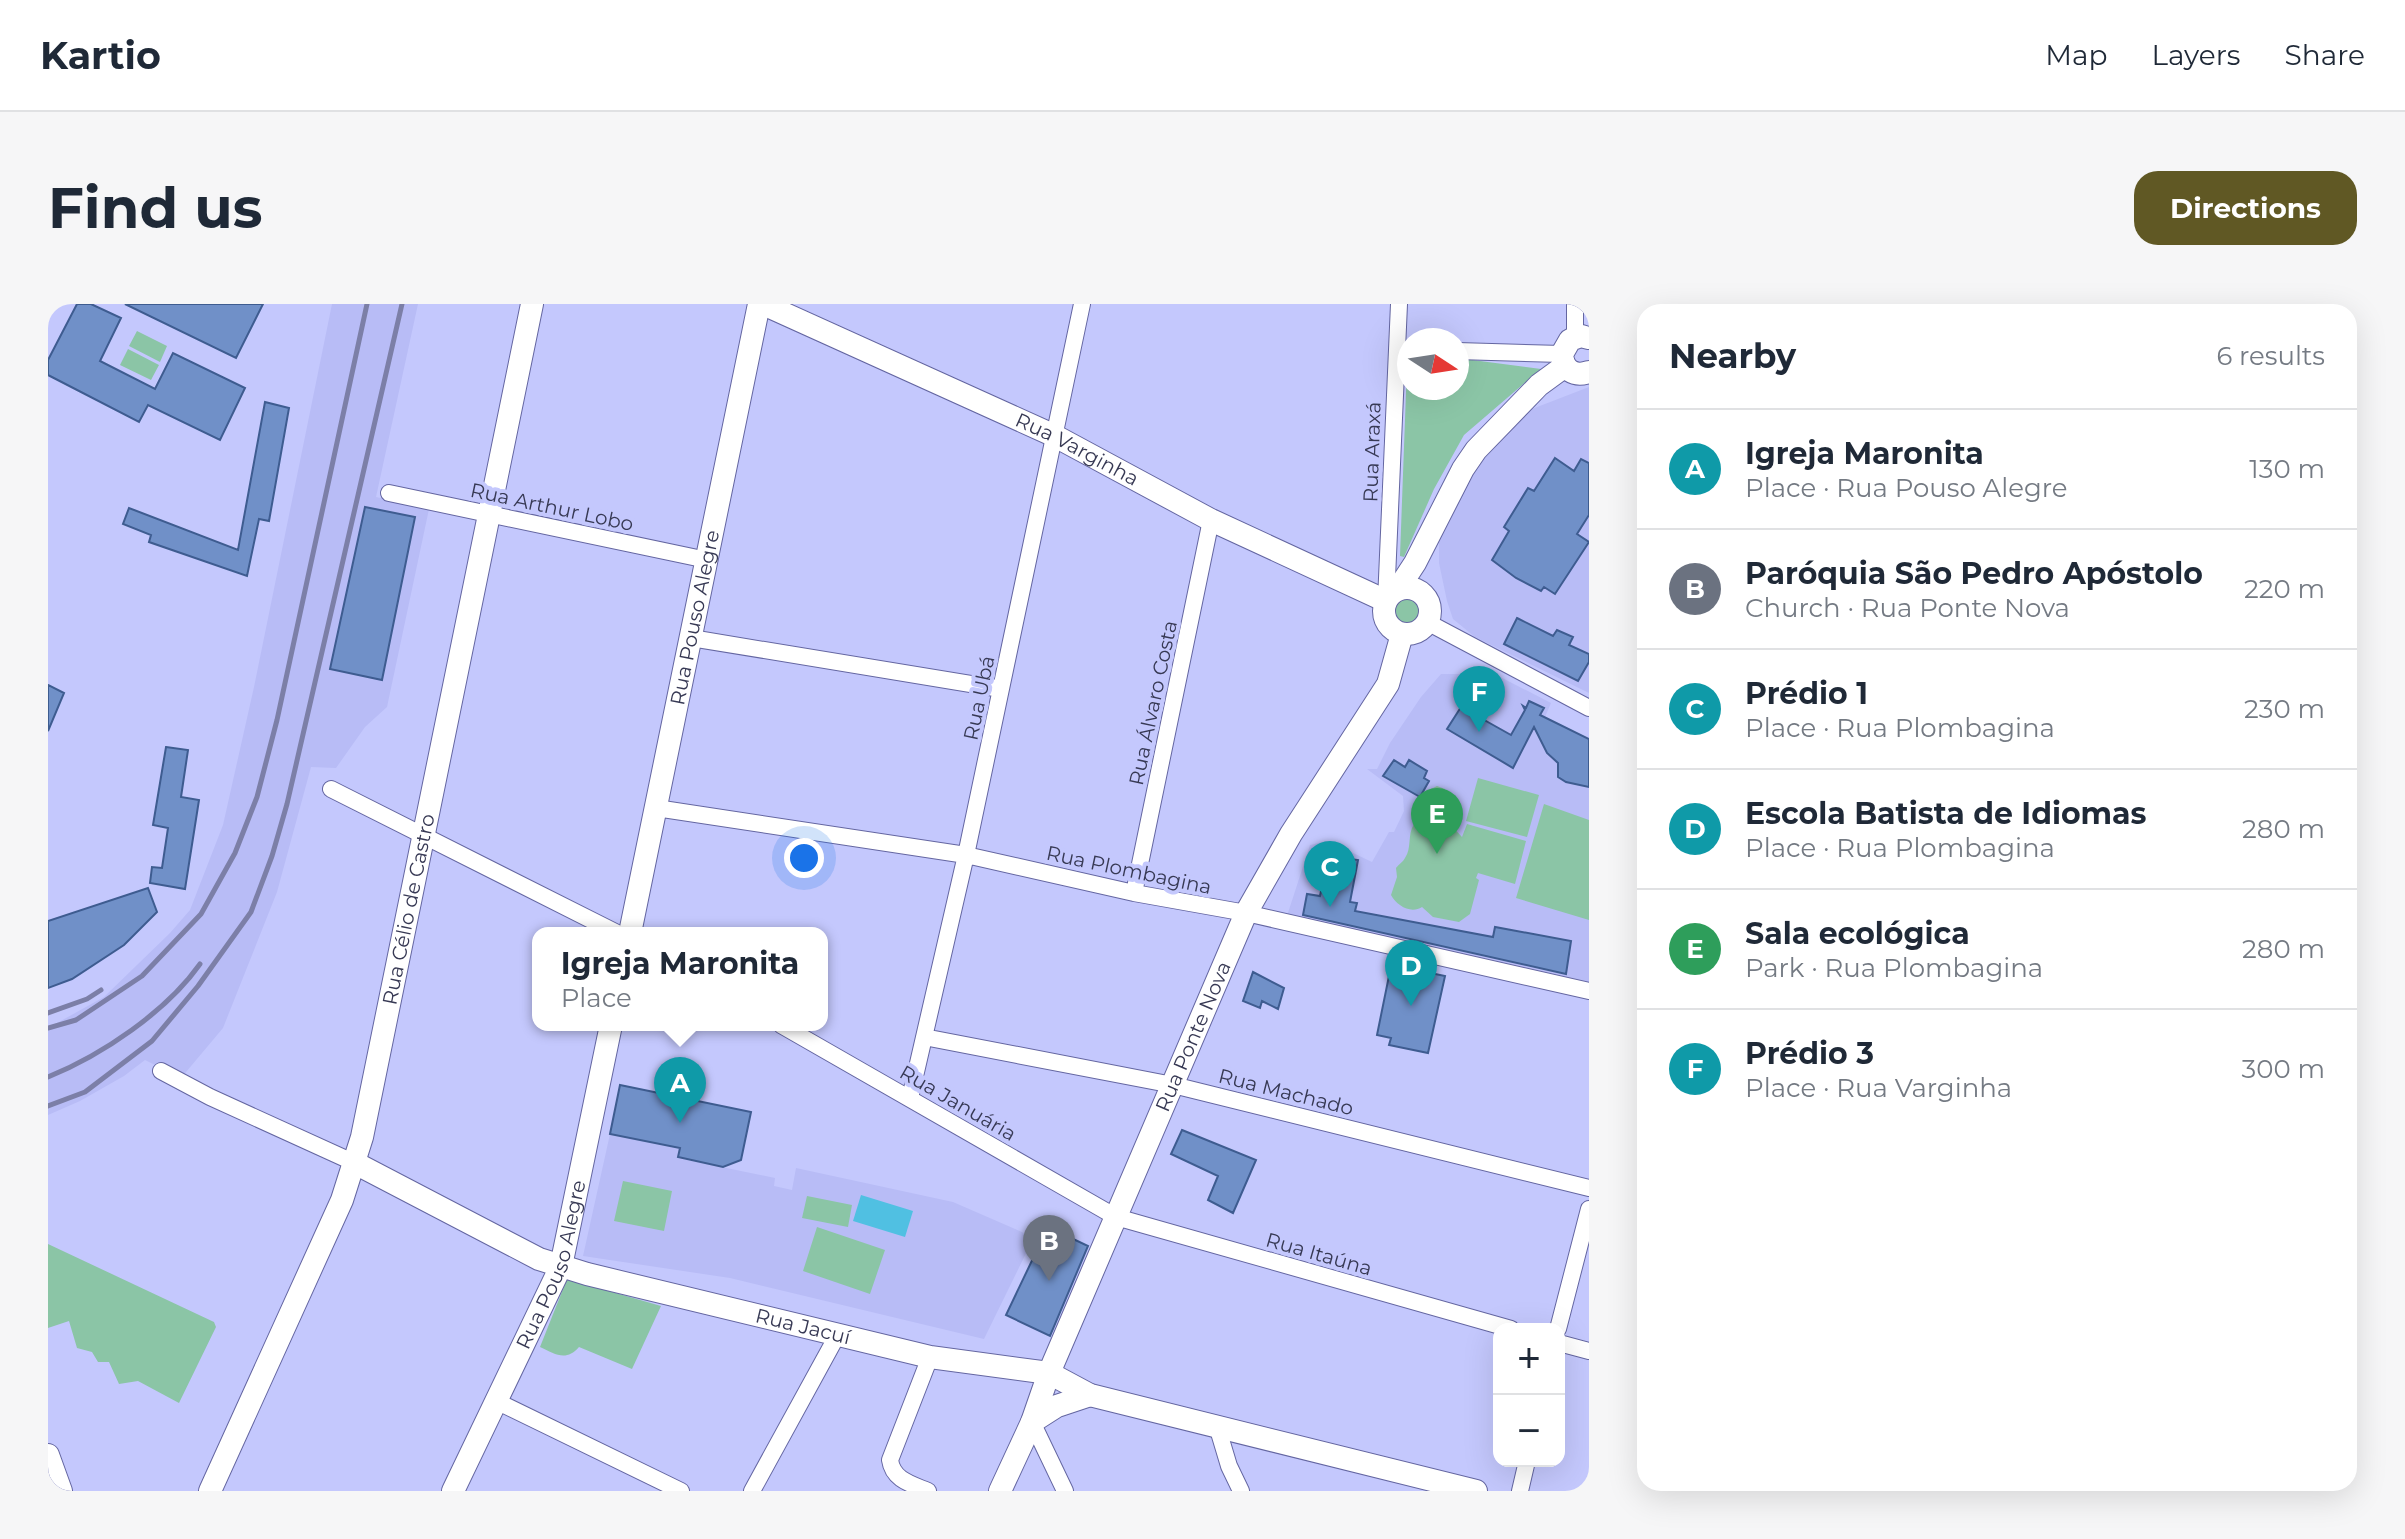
<!DOCTYPE html>
<meta charset="utf-8">
<style>
:root{--surface:#fff;--page:#f6f6f7;--text:#1f2937;--muted:#747a83;--line:#e0e1e3;--accent:#605824}
body{margin:0;font-family:Montserrat,sans-serif;background:var(--page);color:var(--text)}
.controls{position:absolute;right:24px;bottom:24px;display:grid;overflow:hidden;border-radius:16px;box-shadow:0 8px 32px #0002}
.controls button{width:72px;height:72px;display:grid;place-items:center;padding:0;border:0;border-bottom:2px solid var(--line);background:var(--surface);color:var(--text);font:40px sans-serif}
.compass{position:absolute;left:1349px;top:24px;width:72px;height:72px;border-radius:50%;background:var(--surface);box-shadow:0 8px 32px #0002;rotate:102deg}
.you{position:absolute;left:756px;top:554px;width:28px;height:28px;margin:-20px;border:6px solid #fff;border-radius:50%;background:#1a73e8;box-shadow:0 0 0 12px #1a73e833}
.badge{display:grid;place-items:center;width:52px;height:52px;border-radius:50%;background:var(--accent);color:#fff;font-size:26px;font-weight:700}
.pin{position:absolute;translate:-50% -66px;filter:drop-shadow(0 2px 4px #0008)}
.pin::after{content:'';position:absolute;top:42px;width:28px;height:24px;background:inherit;clip-path:polygon(0 0,100% 0,50% 100%)}
.popup{position:absolute;left:484px;top:623px;width:296px;height:104px;box-sizing:border-box;display:grid;place-content:center;border-radius:16px;background:var(--surface);filter:drop-shadow(0 2px 6px #0005);font-size:26px;white-space:nowrap;color:var(--muted)}
.popup b{font-size:30px;color:var(--text)}
.popup::after{content:'';position:absolute;left:50%;top:100%;margin-left:-16px;border:16px solid transparent;border-top-color:var(--surface)}
.list{margin:0;padding:0;list-style:none}
h2{display:flex;justify-content:space-between;align-items:center;height:104px;margin:0;padding:0 32px;font-size:34px}
h2 small{font-size:26px;font-weight:400;color:var(--muted)}
.list li{display:grid;grid-template-columns:52px 1fr auto;gap:24px;align-items:center;box-sizing:border-box;height:120px;padding:0 32px;border-top:2px solid var(--line)}
.list b{display:block;font-size:30px;white-space:nowrap}
.list p{margin:0;font-size:26px;white-space:nowrap;color:var(--muted)}
.list em{font-size:26px;font-style:normal;color:var(--muted)}
.map{position:relative;flex:none;width:1541px;height:1187px;overflow:hidden;border-radius:24px}
header{display:flex;align-items:center;gap:48px;box-sizing:border-box;height:112px;padding:0 40px;background:var(--surface);border-bottom:2px solid var(--line)}
header strong{font-size:38px}
nav{display:flex;gap:44px;margin-inline-start:auto;font-size:28px}
.intro{display:flex;align-items:center;justify-content:space-between;box-sizing:border-box;height:192px;padding:0 48px}
h1{margin:0;font-size:56px}
.button{padding:20px 36px;border-radius:24px;background:var(--accent);color:#fff;font-size:28px;font-weight:700}
main{display:flex;gap:48px;padding:0 48px}
aside{flex:1;background:var(--surface);border-radius:24px;box-shadow:0 8px 32px #0002}
.map>svg:first-child{display:block}
.built{fill:#b8bcf6}
.green{fill:#8bc5a6}
.water{fill:#50c0e2}
.building{fill:#7090c8;stroke:#3e5c90;stroke-width:2}
.lines{fill:none;stroke-linecap:round;stroke-linejoin:round}
.street-casing{stroke:#6466a1;stroke-width:18}
.secondary-casing{stroke:#6466a1;stroke-width:24}
.street{stroke:#fff;stroke-width:16}
.secondary{stroke:#fff;stroke-width:22}
.rail{stroke:#7c7fa7;stroke-width:5}
.labels{text-anchor:middle;stroke-width:8;stroke-linejoin:round;paint-order:stroke}
.street-label{font-size:20px;fill:#373954;stroke:#c4c8fd}
</style>
<header>
<strong>Kartio</strong>
<nav><a>Map</a><a>Layers</a><a>Share</a></nav>
</header>
<div class="intro"><h1>Find us</h1><a class="button">Directions</a></div>
<main>
<div class="map">
<svg width="1541" height="1187" viewBox="0 0 1541 1187">
<rect width="100%" height="100%" fill="#c4c8fd"/>
<path class="built" d="M284,0H370L328,193L381,205L339,403L317,423L288,464L263,463L229,588L175,724L133,774L97,756L76,772L32,797L0,811V724L56,693L122,629L142,606L175,521L206,383Z
M1541,83V389L1427,333L1405,315L1399,297L1391,259V238L1425,163L1463,120L1484,105Z
M1433,363L1503,399L1497,413L1541,435V682L1238,615L1262,541L1280,537L1324,558L1341,528H1346L1356,507L1355,492L1319,465H1329L1342,439L1373,393L1393,370H1413L1421,373L1425,366Z
M562,830L632,844L630,854L727,874L726,882L744,886L748,864L905,898L974,928L984,937L936,1035L682,974L535,952Z"/>
<path class="green" d="M89,27L119,42L112,58L81,42Z
M80,45L111,61L103,76L72,61Z
M1409,54L1493,65L1416,131L1386,185L1356,253L1352,252L1359,61L1361,59V84H1409Z
M1342 307a17 17 0 1 1 34 0a17 17 0 1 1-34 0Z
M1430,474L1491,491L1479,533L1418,517Z
M1389,482L1397,485C1395,497 1401,507 1401,519L1414,533L1419,520L1478,537L1467,580L1430,569L1428,574L1431,576L1422,610L1411,618L1385,613L1374,603C1363,610 1349,602 1343,591L1349,573L1348,564C1351,560 1355,558 1357,554C1364,544 1359,531 1366,520L1363,509L1377,488Z
M1496,500L1541,516V616L1468,594Z
M575,877L624,887L616,927L566,917Z
M759,892L804,901L800,923L754,914Z
M769,923L837,946L822,990L755,967Z
M0,940L166,1018L168,1023L131,1099L90,1077L71,1080L61,1058H50L44,1048L29,1044L21,1017L0,1024Z
M519,975L613,1002L584,1065L531,1043C518,1058 507,1050 492,1043Z"/>
<path class="water" d="M813,891L865,907L857,933L805,917Z"/>
<path class="building" d="M29,0H43L73,14L52,57L107,85L125,49L197,84L172,136L100,101L91,118L0,71V56Z
M77,0H215L188,54Z
M217,98L241,104L221,217L211,215L199,272L101,238L103,231L75,220L81,204L190,246Z
M1507,154L1526,167L1533,155L1541,159V211L1529,230L1541,238L1507,290L1496,283L1493,287L1468,274L1444,256L1461,227L1456,223L1480,184L1486,187Z
M317,203L367,213L334,376L282,365Z
M1469,314L1505,332L1509,326L1525,333L1521,341L1541,350V358L1530,377L1456,340Z
M0,381L16,389L0,427Z
M1481,397L1496,404L1492,411L1541,435V483L1518,478L1510,473V459L1499,449L1486,423L1465,464L1399,425L1413,403L1463,431L1477,406L1475,402L1478,404Z
M118,443L140,446L133,493L151,496L137,585L102,579L104,563L114,564L120,524L105,521Z
M1346,456L1357,463L1361,456L1379,467L1376,474L1381,477L1372,493L1335,472Z
M1280,552L1310,556L1302,598L1309,599L1307,607L1445,633L1447,623L1523,637L1518,670L1255,611L1259,590L1272,592Z
M100,584L109,608L76,641L24,675L0,684V617Z
M1368,666L1397,672L1380,749L1341,741L1343,734L1329,731L1342,667L1367,673Z
M1205,668L1236,684L1230,705L1214,697L1212,704L1195,697Z
M572,781L703,808L693,856L675,863L630,853L632,844L562,830Z
M1134,826L1208,856L1185,909L1160,896L1170,872L1123,850Z
M1000,923L1040,942L1002,1032L958,1011Z"/>
<g class="lines">
<defs>
<path id="street" d="M1527,33V0
M1409,47L1514,50
M341,189L659,256
M1338,297L1351,0
M1379,318L1541,404
M643,334L953,385
M283,485L569,629
M608,504L918,551L1086,589L1198,609L1541,687
M1086,589L1163,216
M733,721L1068,913L1463,1025
M876,733L1125,781L1541,884
M113,767L162,793L307,859
M862,794L918,551L1034,0
M1510,1025L1541,905
M1511,1039L1541,1047
M450,1098L633,1187
M984,1118L1017,1187
M1169,1122L1181,1162L1193,1187
M704,1187L790,1030
M880,1187C863,1180 845,1176 842,1156L882,1053
M1472,1187L1479,1157"/>
<g id="secondary">
<path id="s1" d="M715,0L1007,132L1163,216L1338,297"/>
<path d="M1541,34L1533,32L1522,36L1514,50C1515,66 1526,73 1541,68"/>
<circle cx="1359" cy="307" r="23"/>
<path d="M1350,285L1367,259L1415,165L1428,146L1491,81L1517,62"/>
<path id="s2" d="M582,629L711,0"/>
<path id="s3" d="M307,859L491,955L539,970L882,1053L1001,1069L1042,1091L1428,1187"/>
<path d="M984,1118L1009,1102L1042,1091"/>
<path d="M0,1151L13,1187"/>
<path id="s4" d="M162,1187L294,896L314,833L484,0"/>
<path id="s5" d="M405,1187L513,962L563,721"/>
<path id="s6" d="M952,1187L984,1118L1001,1069L1198,609L1243,530L1340,380L1354,330"/>
</g>
</defs>
<use href="#street" class="street-casing"/>
<use href="#secondary" class="secondary-casing"/>
<use href="#street" class="street"/>
<use href="#secondary" class="secondary"/>
<path class="rail" d="M0,709L39,695L53,686
M0,724L28,716L94,672L153,610L187,549L209,493L229,416L319,0
M0,773C54,751 118,708 152,660
M0,802L37,788L104,737L150,682L203,608L224,552L239,500L354,0"/>
</g>
<g class="labels">
<g class="street-label">
<text dy="7" stroke="none"><textPath href="#s1" startOffset="346">Rua Varginha</textPath></text>
<text transform="translate(1324 148) rotate(-88)" y="7">Rua Araxá</text>
<text transform="translate(504 203) rotate(12)" y="7">Rua Arthur Lobo</text>
<text dy="7" stroke="none"><textPath href="#s2" startOffset="322">Rua Pouso Alegre</textPath></text>
<text transform="translate(931 394) rotate(-78)" y="7">Rua Ubá</text>
<text transform="translate(1105 399) rotate(-78)" y="7">Rua Álvaro Costa</text>
<text transform="translate(1081 566) rotate(12)" y="7">Rua Plombagina</text>
<text dy="7" stroke="none"><textPath href="#s4" startOffset="618">Rua Célio de Castro</textPath></text>
<text dy="7" stroke="none"><textPath href="#s6" startOffset="494">Rua Ponte Nova</textPath></text>
<text transform="translate(1238 788) rotate(14)" y="7">Rua Machado</text>
<text transform="translate(910 799) rotate(30)" y="7">Rua Januária</text>
<text transform="translate(1271 950) rotate(16)" y="7">Rua Itaúna</text>
<text dy="7" stroke="none"><textPath href="#s5" startOffset="248">Rua Pouso Alegre</textPath></text>
<text dy="7" stroke="none"><textPath href="#s3" startOffset="480">Rua Jacuí</textPath></text>
</g>
</g>
</svg>
<div class="controls">
<button>+</button>
<button>−</button>
</div>
<svg class="compass" viewBox="-18 -18 36 36"><path d="M0-13l5 13h-10z" fill="#e53935"/><path d="M0 13l5-13h-10z" fill="#747a83"/></svg>
<div class="you"></div>
<div class="pin badge" style="left:632px;top:819px;background:#0f9aa8">A</div>
<div class="popup"><b>Igreja Maronita</b>Place</div>
<div class="pin badge" style="left:1001px;top:977px;background:#6b7280">B</div>
<div class="pin badge" style="left:1282px;top:603px;background:#0f9aa8">C</div>
<div class="pin badge" style="left:1363px;top:702px;background:#0f9aa8">D</div>
<div class="pin badge" style="left:1389px;top:550px;background:#2e9e5b">E</div>
<div class="pin badge" style="left:1431px;top:428px;background:#0f9aa8">F</div>
</div>
<aside>
<h2>Nearby<small>6 results</small></h2>
<ul class="list">
<li><span class="badge" style="background:#0f9aa8">A</span><div><b>Igreja Maronita</b><p>Place · Rua Pouso Alegre</p></div><em>130 m</em></li>
<li><span class="badge" style="background:#6b7280">B</span><div><b>Paróquia São Pedro Apóstolo</b><p>Church · Rua Ponte Nova</p></div><em>220 m</em></li>
<li><span class="badge" style="background:#0f9aa8">C</span><div><b>Prédio 1</b><p>Place · Rua Plombagina</p></div><em>230 m</em></li>
<li><span class="badge" style="background:#0f9aa8">D</span><div><b>Escola Batista de Idiomas</b><p>Place · Rua Plombagina</p></div><em>280 m</em></li>
<li><span class="badge" style="background:#2e9e5b">E</span><div><b>Sala ecológica</b><p>Park · Rua Plombagina</p></div><em>280 m</em></li>
<li><span class="badge" style="background:#0f9aa8">F</span><div><b>Prédio 3</b><p>Place · Rua Varginha</p></div><em>300 m</em></li>
</ul>
</aside>
</main>
